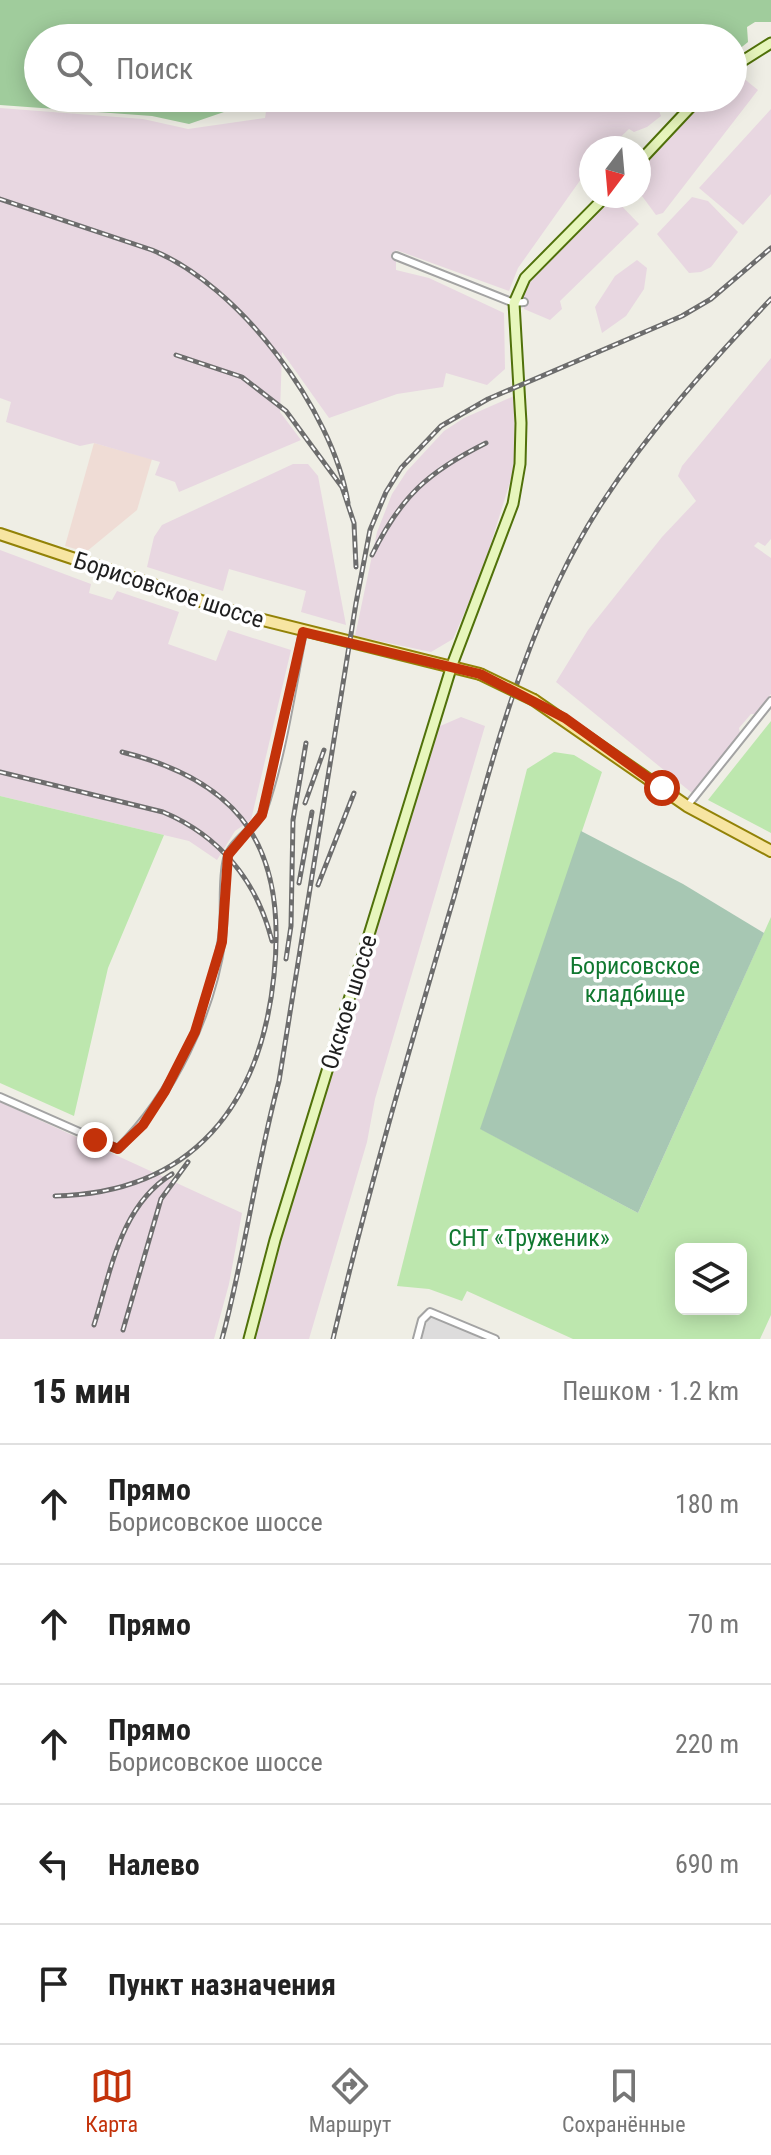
<!DOCTYPE html>
<html lang="ru">
<meta charset="utf-8">
<style>
:root{--surface:#fff;--page:#f2f2f2;--text:#222;--muted:#767676;--line:#e0e0e0;--accent:#c3320a}
body{margin:0;font-family:"Roboto Condensed",sans-serif;background:var(--page);color:var(--text)}
.controls{position:absolute;right:24px;bottom:24px;display:grid;overflow:hidden;border-radius:12px;box-shadow:0 4px 20px #0003}
.controls button{width:72px;height:72px;display:grid;place-items:center;padding:0;border:0;border-bottom:2px solid var(--line);background:var(--surface);color:var(--text);font:40px sans-serif}
.compass{position:absolute;left:579px;top:136px;width:72px;height:72px;border-radius:50%;background:var(--surface);box-shadow:0 4px 20px #0003;rotate:196deg}
.stop{position:absolute;width:24px;height:24px;margin:-18px;border:6px solid #c3320a;border-radius:50%;background:#fff}
.stop.end{background:#c3320a;border-color:#fff;box-shadow:0 2px 8px #0008}
.list{margin:0;padding:0;list-style:none}
h2{display:flex;justify-content:space-between;align-items:center;height:104px;margin:0;padding:0 32px;font-size:34px}
h2 small{font-size:26px;font-weight:400;color:var(--muted)}
.list li{display:grid;grid-template-columns:52px 1fr auto;gap:24px;align-items:center;box-sizing:border-box;height:120px;padding:0 32px;border-top:2px solid var(--line)}
.list b{display:block;font-size:30px;white-space:nowrap}
.list p{margin:0;font-size:26px;white-space:nowrap;color:var(--muted)}
.list em{font-size:26px;font-style:normal;color:var(--muted)}
.icon{flex:none;width:44px;height:44px;fill:none;stroke:currentColor;stroke-width:2;stroke-linecap:round;stroke-linejoin:round}
.map{position:relative;flex:none;width:771px;height:1339px;overflow:hidden}
.search{position:absolute;background:var(--surface);box-shadow:0 4px 20px #0003;left:24px;right:24px;top:24px;height:88px;display:flex;align-items:center;gap:20px;box-sizing:border-box;padding:0 28px;border-radius:44px;color:var(--muted);font-size:30px}
.sheet{height:704px;background:var(--surface)}
nav{display:flex;justify-content:space-around;align-items:center;box-sizing:border-box;height:112px;border-top:2px solid var(--line);background:var(--surface);font-size:22px;color:var(--muted)}
nav a{display:grid;justify-items:center;gap:4px}
nav .on{color:var(--accent)}
.map>svg:first-child{display:block}
.residential{fill:#dddcdc}
.commercial{fill:#efdcd5}
.industrial{fill:#e8d7e1}
.grass{fill:#bde7ae;fill-rule:evenodd}
.forest{fill:#a0cc9c}
.cemetery{fill:#a7c7b3}
.lines{fill:none;stroke-linecap:round;stroke-linejoin:round}
.street-casing{stroke:#a3a3a3;stroke-width:10}
.secondary-casing{stroke:#50710a;stroke-width:13}
.primary-casing{stroke:#928207;stroke-width:14}
.street{stroke:#fff;stroke-width:6}
.secondary{stroke:#e7f6bc;stroke-width:9}
.primary{stroke:#f7e5a2;stroke-width:10}
.rail-casing{stroke:#6d6d6d;stroke-width:5}
.rail{stroke:#fff;stroke-width:2;stroke-dasharray:6;stroke-linecap:butt}
.primary-bridge-casing{stroke:#928207;stroke-width:14;stroke-linecap:butt}
.primary-bridge{stroke:#f7e5a2;stroke-width:10}
.route{stroke:#c3320a;stroke-width:10}
.labels{text-anchor:middle;stroke-width:7;stroke-linejoin:round;paint-order:stroke}
.street-label{font-size:24px;fill:#1f1f1f;stroke:#fff}
.park-label{font-size:24px;fill:#117830;stroke:#fff}
</style>
<div class="map">
<svg width="771" height="1339" viewBox="0 0 771 1339">
<rect width="100%" height="100%" fill="#efeee5"/>
<path class="residential" d="M429,1317L449,1322L486,1339H421Z"/>
<path class="commercial" d="M94,443L152,459L137,510L86,552L65,546Z"/>
<path class="industrial" d="M737,73L758,90L663,213L656,215L639,192V169L707,98H733V74Z
M268,98H343L397,110L401,98H654L661,116L647,127L634,132L629,129L609,148H591V165L518,268L509,291L396,250V270L429,278L504,313L505,369L487,385L446,373L443,387L397,394L329,418L282,352L280,412L301,440L179,492L175,482L155,475L160,462L94,443L80,446L6,422L11,402L0,398V108L143,119L188,129L265,118Z
M771,109V194L743,225L699,188Z
M612,196L639,224L560,301L562,309L550,320L524,309L523,291L538,270Z
M692,197L708,201L738,232L711,267L701,272L689,273L657,234Z
M637,260L647,268L644,289L626,316L602,333L595,307L615,276Z
M771,358V539L765,546L758,542L754,546L771,558V694L755,714H751L739,728L740,733L692,793L556,682L588,630L662,537L696,501L678,476L682,466Z
M514,396L515,466L482,572L453,639L431,652L355,636L377,532L392,494L407,471L444,431L464,418Z
M293,464H308L318,476L346,625L301,612L306,591L229,569L223,591L147,567L154,537L162,525Z
M0,550L91,584L89,593L112,600L117,591L179,612L168,644L216,661L228,630L291,650L251,820L235,831L217,860L189,841L0,796Z
M461,717L485,726L375,1099L367,1142L309,1339H255L279,1247L438,727Z
M0,1102L242,1213L229,1284L214,1339H0Z"/>
<path class="grass" d="M771,721V833L708,800Z
M554,752L574,755L602,772L481,1129L638,1213L771,917V1315L760,1339H573L467,1291L462,1301L429,1289L397,1286L527,769ZM681,1249H741V1309H681Z
M0,796L164,835L108,968L74,1116L0,1083Z"/>
<path class="forest" d="M0,0H771V22H755L747,27L748,42L733,54V38H38V98H265L189,124L152,116L0,105Z"/>
<path class="cemetery" d="M581,831L683,884L764,933L638,1213L480,1129Z"/>
<g class="lines">
<defs>
<path id="street" d="M396,256L514,303L524,302
M687,806L771,701
M0,1097L118,1149C173,1094 211,1015 222,938C226,913 221,883 227,859C232,840 256,830 263,811C283,753 291,691 303,632
M417,1339L422,1320L430,1312L495,1339"/>
<path id="secondary" d="M733,67L771,43
M639,162L699,98
M249,1339L275,1240L452,665L513,504L520,464L521,423L514,303L525,278L606,196"/>
<path id="primary" d="M0,534L243,615L480,674
M534,700L687,806L771,851"/>
</defs>
<use href="#street" class="street-casing"/>
<use href="#secondary" class="secondary-casing"/>
<use href="#primary" class="primary-casing"/>
<use href="#street" class="street"/>
<use href="#secondary" class="secondary"/>
<use href="#primary" class="primary"/>
<defs>
<path id="rail" d="M0,199L152,250C239,285 333,410 348,503
M176,355L242,377L286,411L342,487L354,523L356,567
M372,555C401,496 428,472 486,443
M0,772L163,812C220,836 257,881 272,941
M305,803L324,750
M299,883L312,812
M318,885L354,793
M286,959L291,926L293,820L306,743
M55,1196C193,1193 261,1104 274,975C287,851 244,782 122,752
M94,1325C111,1271 120,1206 172,1174
M123,1330L161,1199L188,1162
M222,1339C245,1254 256,1166 279,1081L356,603L370,530L386,492L401,468L441,426L488,399L682,316L711,299L771,248
M333,1339C368,1190 411,1044 454,897C492,763 525,621 602,503C651,428 710,363 771,299"/>
</defs>
<use href="#rail" class="rail-casing"/>
<use href="#rail" class="rail"/>
<defs>
<path id="primary-bridge" d="M480,674L534,700"/>
</defs>
<use href="#primary-bridge" class="primary-bridge-casing"/>
<use href="#primary-bridge" class="primary-bridge"/>
</g>
<g class="lines">
<path class="route" d="M95,1140L118,1149L143,1125L165,1091L195,1032L222,942L228,855L262,815L303,632L480,674L565,718L662,788"/>
</g>
<g class="labels">
<g class="street-label">
<text transform="translate(169 590) rotate(18)" y="8">Борисовское шоссе</text>
<text transform="translate(349 1002) rotate(-73)" y="8">Окское шоссе</text>
</g>
<g class="park-label">
<text x="635" y="974">Борисовское<tspan x="635" dy="28">кладбище</tspan></text>
<text x="529" y="1246">СНТ «Труженик»</text>
</g>
</g>
</svg>
<div class="controls">
<button><svg class="icon" aria-label="layers" viewBox="0 0 24 24"><path d="M12 4l9 5-9 5-9-5zM3 14l9 5 9-5"/></svg></button>
</div>
<svg class="compass" viewBox="-18 -18 36 36"><path d="M0-13l5 13h-10z" fill="#e53935"/><path d="M0 13l5-13h-10z" fill="#767676"/></svg>
<div class="stop" style="left:662px;top:788px"></div>
<div class="stop end" style="left:95px;top:1140px"></div>
<div class="search"><svg class="icon" aria-label="search" viewBox="0 0 24 24"><circle cx="10" cy="10" r="6"/><path d="M15 15l6 6"/></svg>Поиск</div>
</div>
<section class="sheet">
<h2>15 мин<small>Пешком · 1.2 km</small></h2>
<ul class="list">
<li><svg class="icon" aria-label="ahead" viewBox="0 0 24 24"><path d="M12 20V5M6 11l6-6 6 6"/></svg><div><b>Прямо</b><p>Борисовское шоссе</p></div><em>180 m</em></li>
<li><svg class="icon" aria-label="ahead" viewBox="0 0 24 24"><path d="M12 20V5M6 11l6-6 6 6"/></svg><div><b>Прямо</b></div><em>70 m</em></li>
<li><svg class="icon" aria-label="ahead" viewBox="0 0 24 24"><path d="M12 20V5M6 11l6-6 6 6"/></svg><div><b>Прямо</b><p>Борисовское шоссе</p></div><em>220 m</em></li>
<li><svg class="icon" aria-label="left" viewBox="0 0 24 24"><path d="M17 20v-9H6M10 6l-5 5 5 5"/></svg><div><b>Налево</b></div><em>690 m</em></li>
<li><svg class="icon" aria-label="arrive" viewBox="0 0 24 24"><path d="M6 21V4h12l-3 4 3 4H6"/></svg><div><b>Пункт назначения</b></div></li>
</ul>
</section>
<nav>
<a class="on"><svg class="icon" aria-label="map" viewBox="0 0 24 24"><path d="M3 6l6-2 6 2 6-2v14l-6 2-6-2-6 2zM9 4v14M15 6v14"/></svg>Карта</a>
<a><svg class="icon" aria-label="directions" viewBox="0 0 24 24"><path d="M12 3l9 9-9 9-9-9zM9 14v-3h6M13 9l2 2-2 2"/></svg>Маршрут</a>
<a><svg class="icon" aria-label="saved" viewBox="0 0 24 24"><path d="M7 4h10v16l-5-4-5 4z"/></svg>Сохранённые</a>
</nav>
